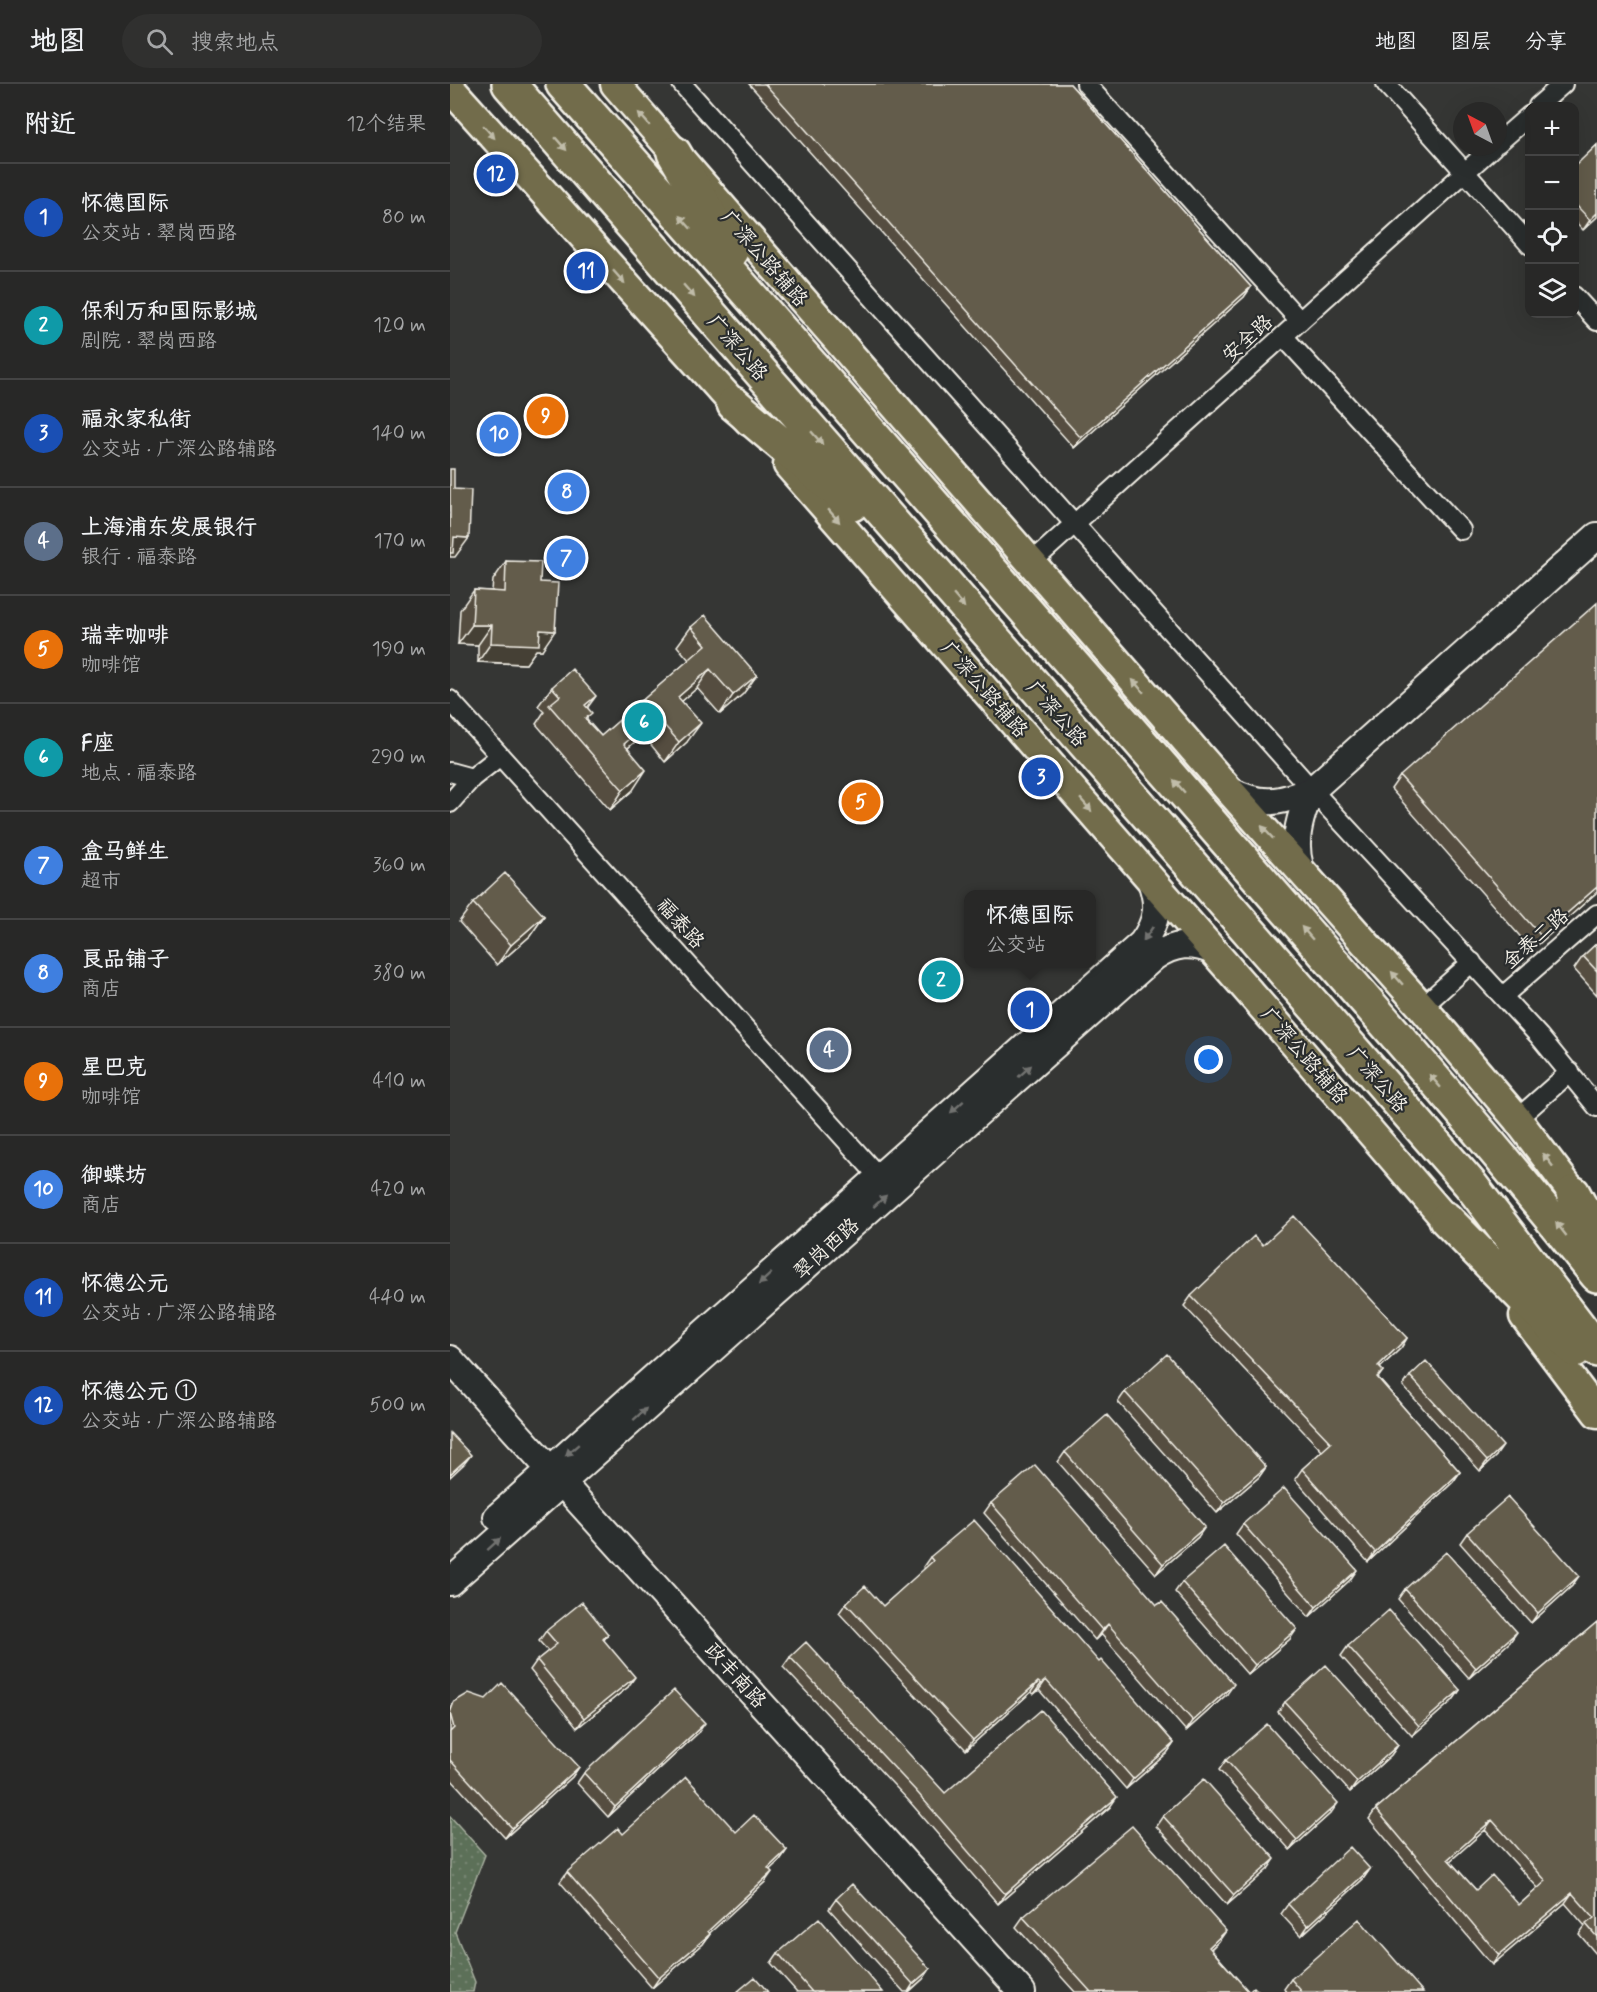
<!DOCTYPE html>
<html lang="zh">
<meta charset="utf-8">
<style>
:root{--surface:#282827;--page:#30302f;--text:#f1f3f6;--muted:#a5a6a7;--line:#444;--accent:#ea580c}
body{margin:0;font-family:Mynerve,"LXGW WenKai TC",sans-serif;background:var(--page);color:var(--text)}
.controls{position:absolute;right:18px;top:18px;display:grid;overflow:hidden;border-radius:12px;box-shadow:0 6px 24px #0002}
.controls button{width:54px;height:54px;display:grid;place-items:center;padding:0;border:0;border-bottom:2px solid var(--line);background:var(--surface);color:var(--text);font:30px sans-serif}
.compass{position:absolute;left:1003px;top:18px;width:54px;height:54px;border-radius:50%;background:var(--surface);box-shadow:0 6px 24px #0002;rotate:319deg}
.you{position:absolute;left:759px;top:976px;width:21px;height:21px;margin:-15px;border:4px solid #fff;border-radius:50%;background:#1a73e8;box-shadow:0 0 0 9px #1a73e833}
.badge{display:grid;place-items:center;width:39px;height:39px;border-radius:50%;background:var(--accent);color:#fff;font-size:20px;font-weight:700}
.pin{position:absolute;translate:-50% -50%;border:3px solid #fff;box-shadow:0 2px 6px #0006}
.popup{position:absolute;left:514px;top:806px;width:132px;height:78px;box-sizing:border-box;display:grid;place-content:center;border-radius:12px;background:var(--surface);filter:drop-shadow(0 2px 4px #0005);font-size:20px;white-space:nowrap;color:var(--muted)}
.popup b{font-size:22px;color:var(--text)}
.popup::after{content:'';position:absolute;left:50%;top:100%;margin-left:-12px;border:12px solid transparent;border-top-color:var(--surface)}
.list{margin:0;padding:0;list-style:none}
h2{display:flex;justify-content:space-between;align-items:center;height:78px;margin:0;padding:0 24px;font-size:26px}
h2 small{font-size:20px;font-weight:400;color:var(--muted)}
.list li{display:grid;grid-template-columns:39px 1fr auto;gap:18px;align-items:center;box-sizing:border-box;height:108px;padding:0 24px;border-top:2px solid var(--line)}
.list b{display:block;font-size:22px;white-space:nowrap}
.list p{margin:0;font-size:20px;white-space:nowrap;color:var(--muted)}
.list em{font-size:20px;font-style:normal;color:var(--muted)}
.icon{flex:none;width:33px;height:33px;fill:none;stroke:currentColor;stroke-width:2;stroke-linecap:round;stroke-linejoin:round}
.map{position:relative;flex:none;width:1147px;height:1908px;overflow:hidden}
header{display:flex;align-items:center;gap:36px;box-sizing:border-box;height:84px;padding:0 30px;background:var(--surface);border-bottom:2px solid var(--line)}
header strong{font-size:28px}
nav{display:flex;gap:33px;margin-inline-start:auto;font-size:21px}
.search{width:420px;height:54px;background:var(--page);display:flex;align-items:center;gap:15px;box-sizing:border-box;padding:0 21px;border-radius:33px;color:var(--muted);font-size:22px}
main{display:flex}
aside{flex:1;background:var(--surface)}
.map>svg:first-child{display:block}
.park{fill:url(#park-dots);stroke:#a8b0a0;stroke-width:1.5}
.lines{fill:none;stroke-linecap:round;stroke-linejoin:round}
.street-casing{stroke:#f4f1e8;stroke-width:22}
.secondary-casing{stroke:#f4f1e8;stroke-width:30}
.primary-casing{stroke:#f4f1e8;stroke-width:33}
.highway-casing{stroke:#f4f1e8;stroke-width:38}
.street{stroke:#2a2d2e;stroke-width:18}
.secondary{stroke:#2a2d2e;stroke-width:26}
.primary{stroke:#726c4b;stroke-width:28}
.highway{stroke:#726c4b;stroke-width:33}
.wall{fill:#554e40;stroke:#f4f1e8;stroke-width:1.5;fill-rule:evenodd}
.shaded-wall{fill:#454034;stroke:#f4f1e8;stroke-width:1.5}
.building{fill:#635b4b;stroke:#f4f1e8;stroke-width:1.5;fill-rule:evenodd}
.oneway{fill:#c0bca9}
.oneway2{fill:#71726f}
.labels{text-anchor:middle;stroke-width:4.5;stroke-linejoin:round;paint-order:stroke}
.street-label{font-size:20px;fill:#f4f1e8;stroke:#2a2d2e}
</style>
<header>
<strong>地图</strong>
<div class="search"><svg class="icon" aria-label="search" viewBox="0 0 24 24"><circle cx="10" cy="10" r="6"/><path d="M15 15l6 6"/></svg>搜索地点</div>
<nav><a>地图</a><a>图层</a><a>分享</a></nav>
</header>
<main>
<aside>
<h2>附近<small>12个结果</small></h2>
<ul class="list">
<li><span class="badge" style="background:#1a4fb4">1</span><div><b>怀德国际</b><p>公交站 · 翠岗西路</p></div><em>80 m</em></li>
<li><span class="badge" style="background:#0f9aa8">2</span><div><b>保利万和国际影城</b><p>剧院 · 翠岗西路</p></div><em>120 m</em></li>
<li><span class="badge" style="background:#1a4fb4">3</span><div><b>福永家私街</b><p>公交站 · 广深公路辅路</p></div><em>140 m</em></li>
<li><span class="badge" style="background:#5c6f8a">4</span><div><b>上海浦东发展银行</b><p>银行 · 福泰路</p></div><em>170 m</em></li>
<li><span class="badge" style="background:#e8710a">5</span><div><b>瑞幸咖啡</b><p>咖啡馆</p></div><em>190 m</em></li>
<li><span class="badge" style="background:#0f9aa8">6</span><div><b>F座</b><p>地点 · 福泰路</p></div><em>290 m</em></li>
<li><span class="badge" style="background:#3f7fe0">7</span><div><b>盒马鲜生</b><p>超市</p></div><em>360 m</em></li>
<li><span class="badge" style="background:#3f7fe0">8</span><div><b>良品铺子</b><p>商店</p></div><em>380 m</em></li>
<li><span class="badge" style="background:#e8710a">9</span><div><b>星巴克</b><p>咖啡馆</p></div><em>410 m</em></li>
<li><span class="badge" style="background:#3f7fe0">10</span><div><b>御蝶坊</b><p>商店</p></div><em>420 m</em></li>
<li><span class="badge" style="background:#1a4fb4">11</span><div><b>怀德公元</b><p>公交站 · 广深公路辅路</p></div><em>440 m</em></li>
<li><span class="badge" style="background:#1a4fb4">12</span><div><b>怀德公元 ①</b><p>公交站 · 广深公路辅路</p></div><em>500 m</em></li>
</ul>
</aside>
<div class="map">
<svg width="1147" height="1908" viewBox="0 0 1147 1908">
<defs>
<pattern id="park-dots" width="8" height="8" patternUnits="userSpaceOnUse" patternTransform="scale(1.5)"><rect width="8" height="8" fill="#5c6f58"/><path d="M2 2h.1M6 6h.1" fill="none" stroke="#748470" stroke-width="1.8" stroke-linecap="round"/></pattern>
</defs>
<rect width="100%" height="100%" fill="#353634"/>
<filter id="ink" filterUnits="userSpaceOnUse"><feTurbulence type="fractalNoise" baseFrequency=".0167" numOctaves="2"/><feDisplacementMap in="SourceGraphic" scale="12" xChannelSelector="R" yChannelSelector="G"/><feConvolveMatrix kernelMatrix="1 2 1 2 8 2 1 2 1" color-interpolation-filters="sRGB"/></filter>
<g filter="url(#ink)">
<path class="park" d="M0,1732L35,1771L5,1848L25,1898L23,1908H0Z"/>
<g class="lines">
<defs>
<path id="street" d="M232,0L862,706L1089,952L1147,1023
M636,0L850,237
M936,0L1080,161
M1088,22L1113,0
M1048,59L1080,31
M1124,212L1147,237
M833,252L1011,446
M581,479L1043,63
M0,616L429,1093
M0,688L22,694
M0,719L22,694L50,672
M1053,912L1147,830
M972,923L1022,878
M1067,1035L1120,988"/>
<path id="secondary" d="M779,706C812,723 829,719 862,706L1147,452
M850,783C842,756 850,730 862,706
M0,1275L572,1908
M47,1433L692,859C708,837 710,820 700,795
M0,1498L704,873C725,859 741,858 764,867"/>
<path id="primary" d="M165,0L779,706L972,923L1067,1035L1136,1126
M0,4L299,337
M338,381L836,950L1009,1151
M1074,1232L1147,1329"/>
<path id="highway" d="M59,0L1020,1100L1147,1266
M113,0C324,237 532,476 740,715C877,873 1017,1028 1147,1191
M224,69L281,167
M284,320L402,420
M1123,1109L1147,1154
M996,1135L1125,1266"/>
</defs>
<use href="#street" class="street-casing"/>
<use href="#secondary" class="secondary-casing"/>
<use href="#primary" class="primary-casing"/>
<use href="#highway" class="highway-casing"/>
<use href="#street" class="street"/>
<use href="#secondary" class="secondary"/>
<use href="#primary" class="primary"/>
<use href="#highway" class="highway"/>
</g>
<path class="wall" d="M299,0H620L801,203L794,213L624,364Z
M1147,61V133L1133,146L1125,137V82Z
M56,477L90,498L92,566H86L76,580L28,578V561L8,560L10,526L24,506L42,507L43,496Z
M241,543L307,591L293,610L270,630L247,604L232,617L237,658L215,678L193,651L178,664L183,706L160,726L86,640L94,628L88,622L102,603L138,624L137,636L151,652L239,576L227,562Z
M950,692L1147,808L1082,866L941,705Z
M23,819L94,832L80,852L47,881L9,838Z
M1147,859V911L1124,885L1133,872Z
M813,1161L957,1254L951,1264L930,1284L933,1287L928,1294L1010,1388L1003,1398L918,1478L845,1395L852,1385L872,1367L734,1222L741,1212Z
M960,1292L1046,1372L1030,1387L953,1302Z
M675,1308L816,1383L809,1393L767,1429L668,1318Z
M615,1368L748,1453L706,1490L608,1378Z
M541,1419L777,1610L736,1647L651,1550L645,1556L534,1429Z
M793,1440L900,1496L859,1533L786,1450Z
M1017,1449L1122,1502L1081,1539L1010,1459Z
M480,1473L649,1578L724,1659L717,1669L676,1705L589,1606L584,1610L581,1608L516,1666L389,1529L396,1519L433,1522L475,1485L473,1483Z
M732,1498L840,1555L798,1591L725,1508Z
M955,1505L1060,1558L1019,1594L948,1515Z
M1147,1538V1871L1129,1850L1135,1842L1115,1819L1042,1881L919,1735L926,1725ZM1035,1746L1088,1804L1069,1821L1026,1806L1000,1777Z
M96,1547L158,1550L154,1556L178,1603L127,1644L80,1586L87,1576L98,1567L89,1557Z
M898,1562L1010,1606L1003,1616L962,1652L891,1572Z
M340,1573L495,1709L660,1723L548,1820L459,1717L333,1583Z
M4,1618L129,1683L122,1693L55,1754L0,1694V1623Z
M835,1618L948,1661L941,1671L900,1708L828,1628Z
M248,1649L158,1733L127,1699L134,1689Z
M776,1676L881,1729L840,1766L769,1686Z
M713,1732L818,1785L777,1821L706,1742Z
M286,1748L337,1766L330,1776L319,1786L315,1798L259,1849L260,1850L253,1860L202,1904L110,1798L117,1788L173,1750Z
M920,1785L913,1795L851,1852L831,1830L838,1820Z
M386,1815L480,1885L473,1895L459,1908H454L379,1825Z
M573,1833L769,1857L761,1865L799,1908H809H625L566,1843Z
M328,1869L433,1908H347L321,1879Z
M841,1895L973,1908H836L834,1905Z"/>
<path class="shaded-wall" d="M1147,129V133L1133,146L1140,136Z
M801,203L794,213L624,364L631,354Z
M4,453L19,454L5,473H0V458Z
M22,541H42L28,561L8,560Z
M90,546L105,547L92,566H86L76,580L28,578L41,559Z
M260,585L247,604L215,632L228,613Z
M307,591L293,610L270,630L283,611Z
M146,612L132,631L135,621Z
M206,632L193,651L160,679L174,660Z
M251,639L237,658L215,678L229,658Z
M196,686L183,706L160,726L173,706Z
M1147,803V808L1082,866L1091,852Z
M94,832L80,852L47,881L61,861Z
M957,1254L951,1264L921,1292L928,1282Z
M1053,1362L1046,1372L1030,1387L1037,1377Z
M21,1371L14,1380L0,1393V1390Z
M816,1383L809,1393L767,1429L774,1419Z
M1010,1388L1003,1398L918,1478L925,1468Z
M755,1443L748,1453L706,1490L713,1480Z
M907,1486L900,1496L859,1533L866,1523Z
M1129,1492L1122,1502L1081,1539L1088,1529Z
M658,1540L651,1550L645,1556L652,1546Z
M847,1545L840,1555L798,1591L805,1581Z
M1067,1548L1060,1558L1019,1594L1026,1584Z
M185,1593L178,1603L127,1644L134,1634Z
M596,1596L589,1606L584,1610L591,1600Z
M588,1598L581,1608L516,1666L523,1656Z
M784,1600L777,1610L736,1647L743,1637Z
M1010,1606L1003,1616L962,1652L969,1642Z
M255,1639L248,1649L158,1733L165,1723Z
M724,1659L717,1669L676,1705L683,1695Z
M948,1661L941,1671L900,1708L907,1698Z
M129,1683L122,1693L55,1754L62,1744Z
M667,1713L660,1723L548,1820L555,1810Z
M888,1719L881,1729L840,1766L847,1756Z
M1042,1736L1035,1746L991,1785L998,1775Z
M337,1766L330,1776L311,1794L318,1784Z
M825,1775L818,1785L777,1821L784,1811Z
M920,1785L913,1795L851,1852L858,1842Z
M322,1788L315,1798L251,1857L258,1847Z
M1122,1809L1115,1819L1042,1881L1049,1871Z
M776,1847L769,1857L752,1873L759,1863Z
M260,1850L253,1860L202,1904L209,1894Z
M480,1885L473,1895L458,1908L463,1900Z"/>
<path class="building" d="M315,0H620L801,203L631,354Z
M1147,61V129L1140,136L1125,120V82Z
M0,385H4V405L21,406L19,454L4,453L3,469H0Z
M56,477L91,478L90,498L108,499L105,547L90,546L89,561L41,559L42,541H22L24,506L55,508Z
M1147,519V803L1091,852L950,692Z
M255,531L307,591L283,611L260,585L228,613L251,639L229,658L206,632L174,660L196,686L173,706L99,621L110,612L102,603L122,585L146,612L135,621L142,629L135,635L151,652L256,561L241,543Z
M55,789L94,832L61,861L23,819Z
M1147,859V887L1133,872Z
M844,1132L957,1254L928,1282L933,1287L927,1293L1010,1388L925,1468L852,1385L881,1359L741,1212L804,1152L813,1161Z
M717,1270L816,1383L774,1419L675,1308Z
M976,1277L1053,1362L1037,1377L960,1292Z
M657,1331L755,1443L713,1480L615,1368Z
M0,1349L21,1371L0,1390Z
M585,1381L707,1521L712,1518L784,1600L743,1637L658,1540L652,1546L541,1419Z
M834,1404L907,1486L866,1523L793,1440Z
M1058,1413L1129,1492L1088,1529L1017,1449Z
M524,1436L649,1578L651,1576L724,1659L683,1695L596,1596L591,1600L588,1598L523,1656L396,1519L415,1502L433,1522L483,1477L480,1473Z
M774,1462L847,1545L805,1581L732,1498Z
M996,1468L1067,1548L1026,1584L955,1505Z
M132,1518L158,1550L153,1555L185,1593L134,1634L87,1576L107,1560L96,1547Z
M939,1526L1010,1606L969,1642L898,1562Z
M1147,1538V1853L1136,1840L1144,1834L1122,1809L1049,1871L926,1725ZM1042,1736L1096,1797L1069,1821L1042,1791L1026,1806L998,1775Z
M356,1558L495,1709L591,1626L667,1713L555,1810L466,1707L340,1573Z
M876,1581L948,1661L907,1698L835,1618Z
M52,1599L129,1683L62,1744L0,1676V1648L4,1644L0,1629L4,1618L19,1609L36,1615Z
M224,1606L255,1639L165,1723L134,1689Z
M817,1640L888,1719L847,1756L776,1676Z
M236,1693L286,1748L304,1731L337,1766L318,1784L322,1788L258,1847L260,1850L209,1894L117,1788L168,1744L173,1750Z
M754,1695L825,1775L784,1811L713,1732Z
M682,1742L776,1847L759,1863L799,1908L804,1903L809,1908H641L573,1833Z
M900,1763L920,1785L858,1842L838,1820Z
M402,1800L480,1885L463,1900L386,1815Z
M369,1834L433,1908H362L328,1869Z
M909,1835L973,1908H852L841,1895Z
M305,1893L318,1908H287Z"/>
<defs><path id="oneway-solid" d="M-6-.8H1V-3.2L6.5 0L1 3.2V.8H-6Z" transform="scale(1.5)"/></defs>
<g class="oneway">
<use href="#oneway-solid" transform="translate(194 35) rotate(-131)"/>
<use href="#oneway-solid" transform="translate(39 48) rotate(48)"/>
<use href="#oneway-solid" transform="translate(111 60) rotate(49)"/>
<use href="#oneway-solid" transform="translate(235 138) rotate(-132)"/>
<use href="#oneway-solid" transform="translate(169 193) rotate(48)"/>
<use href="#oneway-solid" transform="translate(239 207) rotate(49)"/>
<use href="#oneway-solid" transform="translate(367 354) rotate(49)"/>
<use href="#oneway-solid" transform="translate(384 432) rotate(49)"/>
<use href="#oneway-solid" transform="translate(509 517) rotate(49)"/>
<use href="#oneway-solid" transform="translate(688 602) rotate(-131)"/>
<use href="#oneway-solid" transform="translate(729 702) rotate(-131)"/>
<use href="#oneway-solid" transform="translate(636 721) rotate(49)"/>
<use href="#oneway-solid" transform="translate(817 748) rotate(-133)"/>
<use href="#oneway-solid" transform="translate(857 849) rotate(-131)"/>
<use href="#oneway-solid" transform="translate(947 894) rotate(-131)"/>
<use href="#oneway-solid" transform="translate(985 997) rotate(-131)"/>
<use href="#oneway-solid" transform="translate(1098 1076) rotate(-127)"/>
<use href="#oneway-solid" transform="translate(1111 1145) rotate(-128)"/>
</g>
<g class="oneway2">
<use href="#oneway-solid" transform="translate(698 850) rotate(124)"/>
<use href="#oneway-solid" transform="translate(575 987) rotate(-42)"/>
<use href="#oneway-solid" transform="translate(507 1023) rotate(138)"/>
<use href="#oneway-solid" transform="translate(430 1117) rotate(-42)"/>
<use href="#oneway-solid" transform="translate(315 1195) rotate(138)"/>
<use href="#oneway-solid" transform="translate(190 1330) rotate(-42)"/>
<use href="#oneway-solid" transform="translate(122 1366) rotate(139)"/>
<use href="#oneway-solid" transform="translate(44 1460) rotate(-42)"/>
</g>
</g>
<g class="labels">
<g class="street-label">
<text transform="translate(315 174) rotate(49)" y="7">广深公路辅路</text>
<text transform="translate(797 254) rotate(-42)" y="7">安全路</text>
<text transform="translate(288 263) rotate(49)" y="7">广深公路</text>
<text transform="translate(535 605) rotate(49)" y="7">广深公路辅路</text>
<text transform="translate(607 629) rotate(49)" y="7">广深公路</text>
<text transform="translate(231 839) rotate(48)" y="7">福泰路</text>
<text transform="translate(1085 854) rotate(-41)" y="7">金泰二路</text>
<text transform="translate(855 971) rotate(49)" y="7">广深公路辅路</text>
<text transform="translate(928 995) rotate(49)" y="7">广深公路</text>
<text transform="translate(376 1164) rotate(-42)" y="7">翠岗西路</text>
<text transform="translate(286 1591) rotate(48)" y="7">政丰南路</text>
</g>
</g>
</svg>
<div class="controls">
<button>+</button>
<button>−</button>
<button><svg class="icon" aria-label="locate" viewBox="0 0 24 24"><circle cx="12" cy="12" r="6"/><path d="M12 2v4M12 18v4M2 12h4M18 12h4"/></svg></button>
<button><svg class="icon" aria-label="layers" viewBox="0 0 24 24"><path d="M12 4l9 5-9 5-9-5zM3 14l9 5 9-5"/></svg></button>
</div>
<svg class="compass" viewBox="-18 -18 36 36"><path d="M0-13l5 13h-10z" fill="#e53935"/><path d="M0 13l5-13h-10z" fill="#a5a6a7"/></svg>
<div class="you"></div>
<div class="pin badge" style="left:580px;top:926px;background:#1a4fb4">1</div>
<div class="popup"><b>怀德国际</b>公交站</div>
<div class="pin badge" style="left:491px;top:896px;background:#0f9aa8">2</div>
<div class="pin badge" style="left:591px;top:693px;background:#1a4fb4">3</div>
<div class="pin badge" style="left:379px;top:966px;background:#5c6f8a">4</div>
<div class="pin badge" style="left:411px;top:718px;background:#e8710a">5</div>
<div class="pin badge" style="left:194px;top:638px;background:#0f9aa8">6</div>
<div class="pin badge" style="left:116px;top:474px;background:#3f7fe0">7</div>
<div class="pin badge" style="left:117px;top:408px;background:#3f7fe0">8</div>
<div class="pin badge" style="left:96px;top:332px;background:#e8710a">9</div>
<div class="pin badge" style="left:49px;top:350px;background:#3f7fe0">10</div>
<div class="pin badge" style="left:136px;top:187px;background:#1a4fb4">11</div>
<div class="pin badge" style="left:46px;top:90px;background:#1a4fb4">12</div>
</div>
</main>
